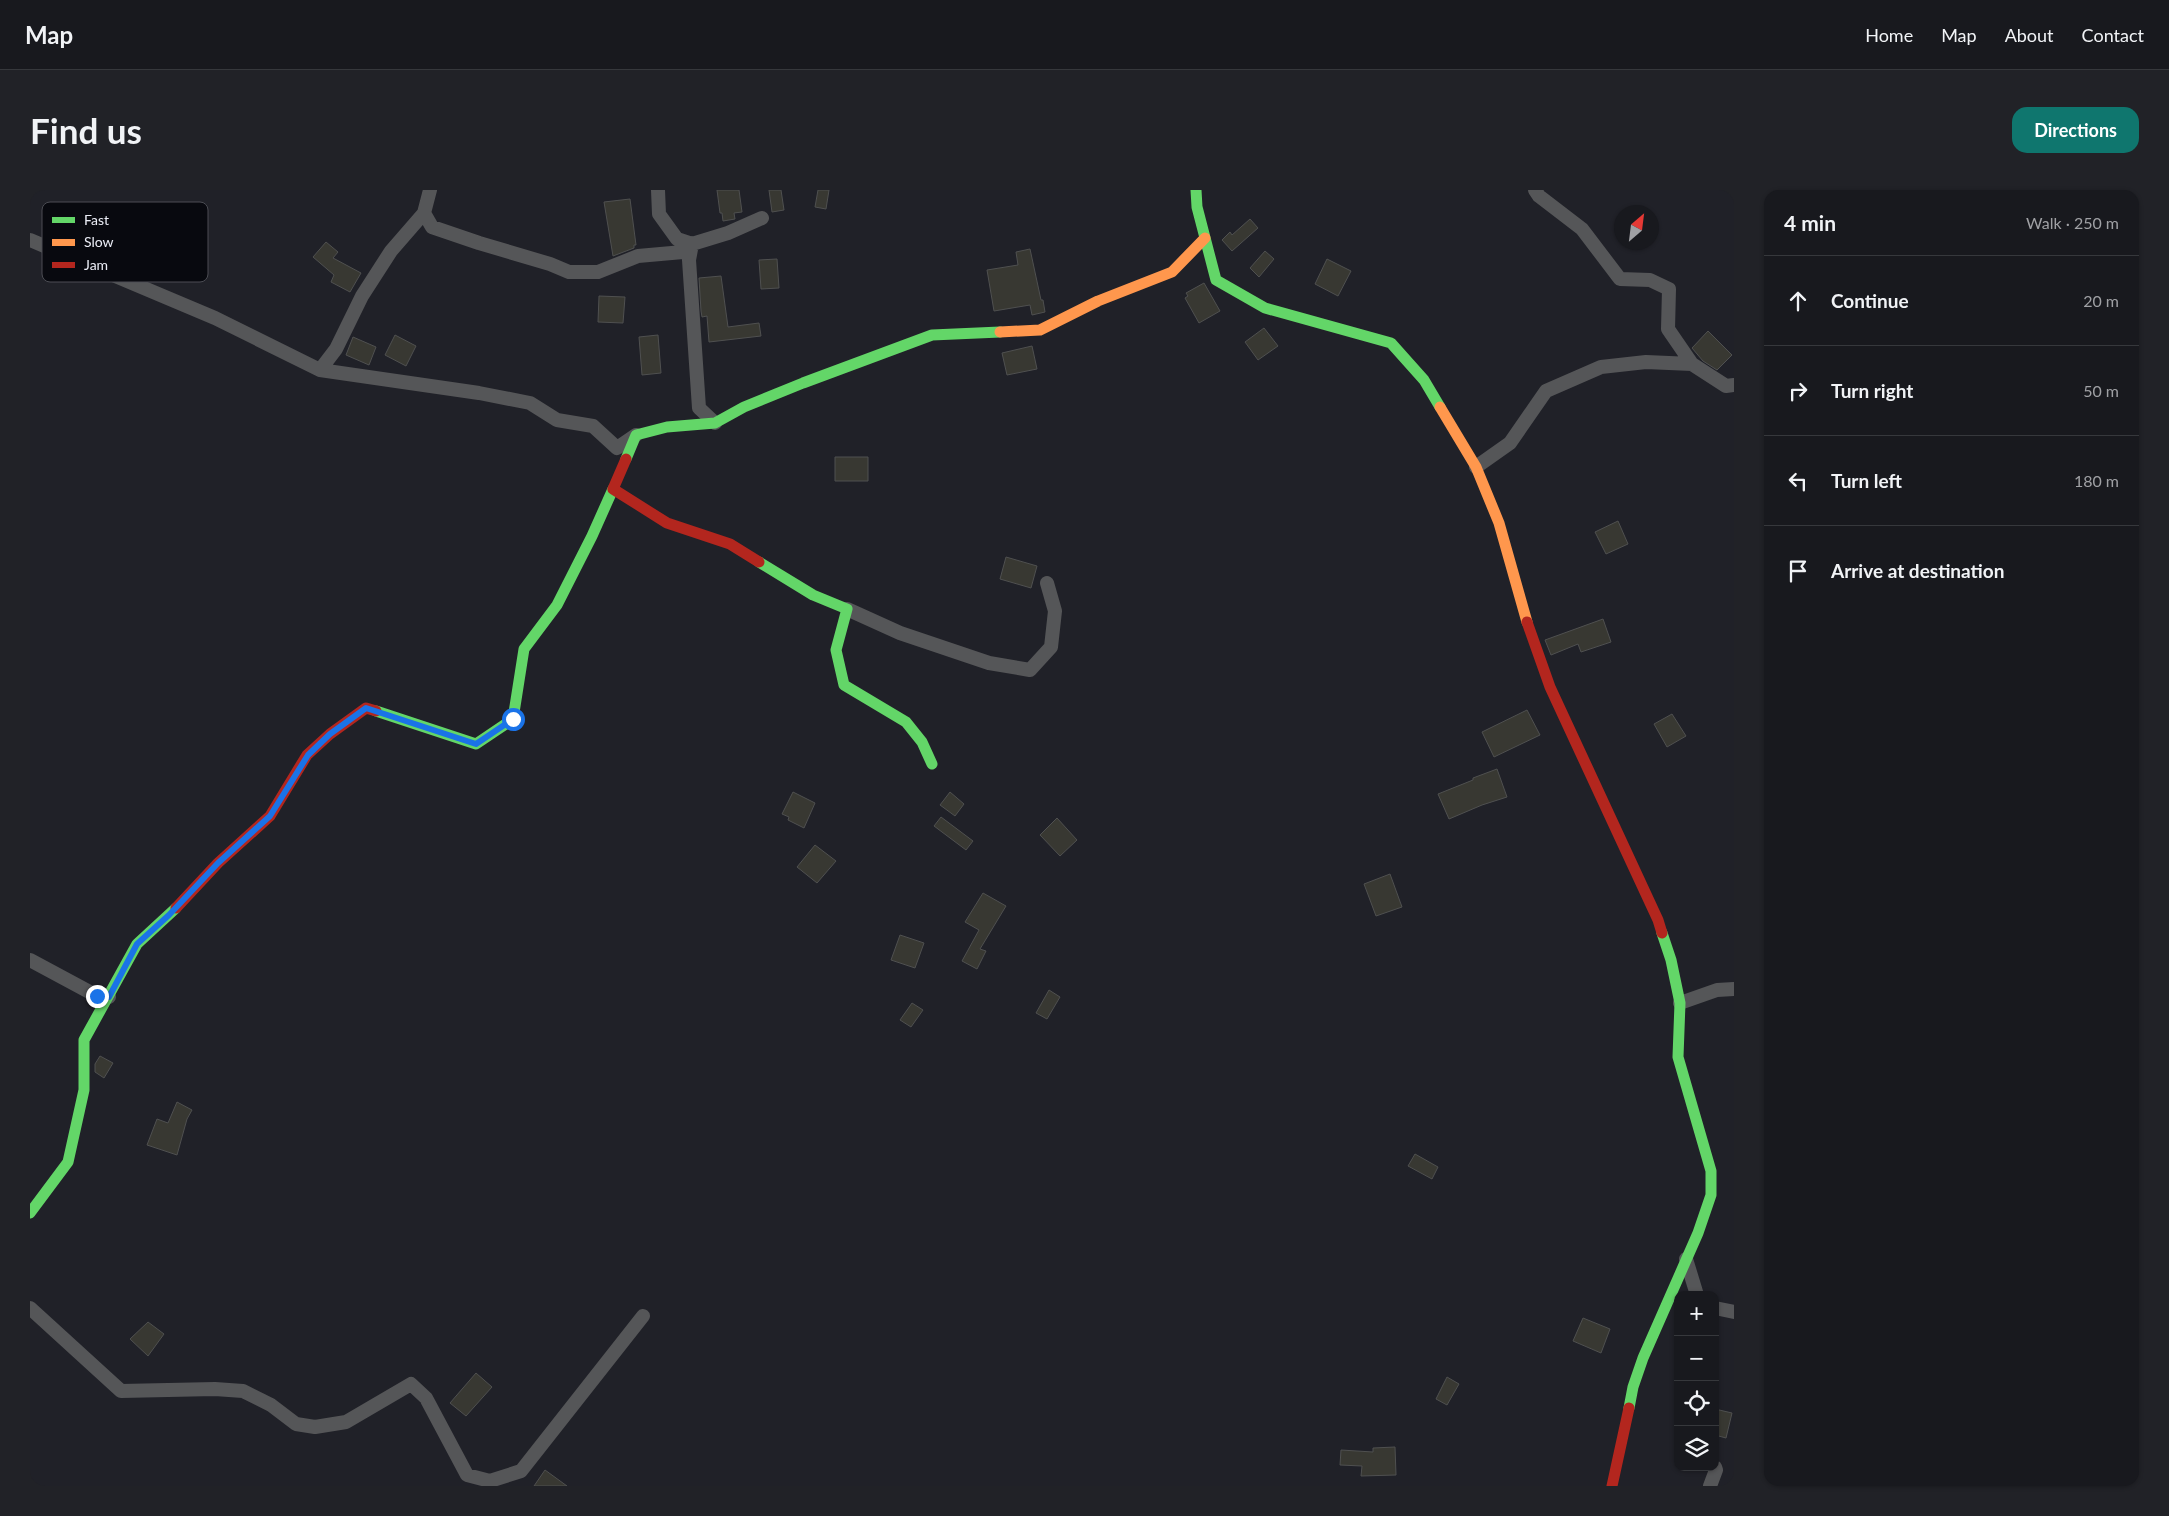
<!DOCTYPE html>
<meta charset="utf-8">
<style>
:root{--surface:#18191e;--page:#212227;--text:#f1f3f6;--muted:#9fa0a4;--line:#36383c;--accent:#0f766e}
body{margin:0;font-family:Lato,sans-serif;background:var(--page);color:var(--text)}
.controls{position:absolute;right:15px;bottom:15px;display:grid;overflow:hidden;border-radius:10px;box-shadow:0 1px 4px #0004}
.controls button{width:45px;height:45px;display:grid;place-items:center;padding:0;border:0;border-bottom:1px solid var(--line);background:var(--surface);color:var(--text);font:25px sans-serif}
.compass{position:absolute;left:1584px;top:15px;width:45px;height:45px;border-radius:50%;background:var(--surface);box-shadow:0 1px 4px #0004;rotate:28deg}
.stop{position:absolute;width:15px;height:15px;margin:-11px;border:4px solid #1a73e8;border-radius:50%;background:#fff}
.stop.end{background:#1a73e8;border-color:#fff;box-shadow:0 1px 5px #0008}
.list{margin:0;padding:0;list-style:none}
h2{display:flex;justify-content:space-between;align-items:center;height:65px;margin:0;padding:0 20px;font-size:21px}
h2 small{font-size:16px;font-weight:400;color:var(--muted)}
.list li{display:grid;grid-template-columns:32px 1fr auto;gap:15px;align-items:center;box-sizing:border-box;height:90px;padding:0 20px;border-top:1px solid var(--line)}
.list b{display:block;font-size:19px;white-space:nowrap}
.list em{font-size:16px;font-style:normal;color:var(--muted)}
.icon{flex:none;width:28px;height:28px;fill:none;stroke:currentColor;stroke-width:2;stroke-linecap:round;stroke-linejoin:round}
.map{position:relative;flex:none;width:1704px;height:1296px;overflow:hidden;border-radius:15px}
header{display:flex;align-items:center;gap:30px;box-sizing:border-box;height:70px;padding:0 25px;background:var(--surface);border-bottom:1px solid var(--line)}
header strong{font-size:24px}
nav{display:flex;gap:28px;margin-inline-start:auto;font-size:18px}
.intro{display:flex;align-items:center;justify-content:space-between;box-sizing:border-box;height:120px;padding:0 30px}
h1{margin:0;font-size:35px}
.button{padding:12px 22px;border-radius:15px;background:var(--accent);color:#fff;font-size:18px;font-weight:700}
main{display:flex;gap:30px;padding:0 30px}
aside{flex:1;background:var(--surface);border-radius:15px;box-shadow:0 1px 4px #0004}
.map>svg:first-child{display:block}
.building{fill:#383832;stroke:#4f5050}
.lines{fill:none;stroke-linecap:round;stroke-linejoin:round}
.street{stroke:#555658;stroke-width:14}
.fast{stroke:#63d668;stroke-width:11}
.slow{stroke:#ff974d;stroke-width:11}
.jam{stroke:#b3261e;stroke-width:11}
.route{stroke:#1a73e8;stroke-width:6}
.key{fill:#08090f;stroke:#4c4d54;stroke-width:1}
.key-label{font-size:14px;fill:#ebedf6}
</style>
<header>
<strong>Map</strong>
<nav><a>Home</a><a>Map</a><a>About</a><a>Contact</a></nav>
</header>
<div class="intro"><h1>Find us</h1><a class="button">Directions</a></div>
<main>
<div class="map">
<svg width="1704" height="1296" viewBox="0 0 1704 1296">
<rect width="100%" height="100%" fill="#202128"/>
<path class="building" d="M687,0H709L712,22L704,23L705,29L693,31L692,23H690Z
M739,0H751L754,20L742,22Z
M788,0H799L796,19L785,17Z
M600,9L606,55H604V58L583,66L574,12Z
M1220,29L1228,38L1202,61L1192,50L1200,42L1202,45Z
M296,52L308,62L303,68L331,83L320,102L301,92L304,85L283,67Z
M1000,59L1011,110H1013L1015,122L1002,125L1000,115L964,121L957,80L988,75L986,62Z
M1235,61L1244,69L1229,87L1220,78Z
M747,69L749,98L731,99L729,70Z
M1297,69L1321,81L1308,106L1285,94Z
M691,86L698,137L729,133L731,146L679,152L677,126L672,127L671,121L669,88Z
M1174,93L1190,121L1169,133L1155,108L1158,106L1156,103Z
M569,106L595,107L593,133L568,132Z
M1234,138L1248,156L1228,170L1215,152Z
M1678,141L1702,165L1687,180L1673,171L1662,158Z
M365,145L386,156L376,176L355,165Z
M628,145L631,183L612,185L609,147Z
M323,147L346,157L339,175L316,165Z
M1002,156L1007,179L977,185L972,163Z
M805,267H838V291H805Z
M1588,331L1598,354L1576,364L1565,342Z
M976,367L1007,376L1001,398L970,389Z
M1573,429L1581,452L1551,462L1548,454L1521,465L1515,450Z
M1497,520L1510,545L1464,567L1452,542Z
M1642,524L1656,546L1637,557L1624,534Z
M1467,579L1477,607L1452,615L1419,629L1408,604L1443,590V588Z
M763,602L785,613L774,638L758,630L759,627L752,624Z
M920,602L934,614L925,626L910,615Z
M911,627L943,651L936,660L904,636Z
M1027,628L1047,650L1030,666L1010,645Z
M785,655L806,671L787,693L767,677Z
M1360,684L1372,717L1346,726L1334,694Z
M953,703L976,716L950,759L956,761L947,779L932,771L949,740L935,732Z
M870,745L894,753L885,778L861,770Z
M1019,800L1030,807L1017,829L1006,823Z
M882,813L893,820L881,837L870,830Z
M70,866L83,873L74,888L65,882V874Z
M147,912L162,920L157,929L147,965L117,955L127,929L138,933Z
M1385,964L1408,977L1402,989L1378,976Z
M1553,1128L1580,1139L1571,1163L1543,1151Z
M118,1132L134,1144L118,1166L100,1149Z
M446,1183L462,1197L436,1226L420,1213Z
M1417,1187L1429,1194L1417,1215L1406,1209Z
M1685,1219L1702,1223L1696,1248L1685,1245Z
M1365,1257L1366,1285L1331,1286L1332,1276L1310,1275L1311,1260L1343,1262V1258Z
M515,1280L537,1296H504Z"/>
<g class="lines">
<path class="street" d="M1505,0L1509,6L1552,39L1590,89L1620,90L1639,99L1638,139L1662,174L1696,196L1704,195
M394,23L402,37L449,53L520,74L539,82H568L608,66L653,62L662,54L647,49L629,24L628,0
M0,50L185,128L290,180L449,203L500,213L527,230L563,236L587,258L606,245
M290,180L306,159L332,106L361,61L394,23L400,0
M685,233L669,218L659,70L662,54L698,43L732,28
M1446,277L1480,253L1516,201L1571,177L1616,172L1662,174
M817,419L870,443L959,473L1000,480L1021,457L1025,421L1017,393
M0,770L67,806L79,807
M1650,813L1687,800L1704,799
M1656,1069L1667,1105
M0,1118L91,1201L185,1199L213,1201L241,1215L266,1234L285,1237L316,1232L381,1194L396,1208L437,1285L460,1291L491,1281L613,1126
M1685,1118L1704,1122
M1680,1296L1686,1280L1685,1277"/>
<path class="fast" d="M1166,0L1167,17L1186,90L1235,118L1361,153L1394,190L1410,217
M596,269L606,245L637,237L685,233L714,217L773,193L902,145L970,142
M729,372L783,405L817,419L806,460L814,495L876,532L892,552L902,574
M346,521L446,554L483,529L494,459L527,415L562,346L583,299
M0,1023L38,972L54,900V850L107,754L146,718
M1599,1218L1603,1197L1613,1168L1668,1043L1681,1005V981L1648,867L1650,813L1641,770L1632,743"/>
<path class="slow" d="M970,142L1010,140L1068,111L1142,82L1175,48
M1410,217L1446,277L1469,333L1497,432"/>
<path class="jam" d="M596,269L583,299L637,333L700,354L729,372
M1497,432L1520,497L1628,730L1632,743
M146,718L188,673L240,626L277,565L300,544L336,518L346,521
M1582,1296L1599,1218"/>
</g>
<g class="lines">
<path class="route" d="M67,806L79,807L107,754L139,725L188,673L240,626L278,565L300,544L336,518L446,554L483,529"/>
</g>
<rect x="12" y="12" width="166" height="80" rx="8" class="key"/>
<rect x="22" y="27" width="23" height="6" fill="#63d668"/>
<rect x="22" y="49" width="23" height="7" fill="#ff974d"/>
<rect x="22" y="72" width="23" height="6" fill="#b3261e"/>
<g class="key-label">
<text x="54" y="35">Fast</text>
<text x="54" y="57">Slow</text>
<text x="54" y="80">Jam</text>
</g>
</svg>
<div class="controls">
<button>+</button>
<button>−</button>
<button><svg class="icon" aria-label="locate" viewBox="0 0 24 24"><circle cx="12" cy="12" r="6"/><path d="M12 2v4M12 18v4M2 12h4M18 12h4"/></svg></button>
<button><svg class="icon" aria-label="layers" viewBox="0 0 24 24"><path d="M12 4l9 5-9 5-9-5zM3 14l9 5 9-5"/></svg></button>
</div>
<svg class="compass" viewBox="-18 -18 36 36"><path d="M0-13l5 13h-10z" fill="#e53935"/><path d="M0 13l5-13h-10z" fill="#9fa0a4"/></svg>
<div class="stop" style="left:483px;top:529px"></div>
<div class="stop end" style="left:67px;top:806px"></div>
</div>
<aside>
<h2>4 min<small>Walk · 250 m</small></h2>
<ul class="list">
<li><svg class="icon" aria-label="ahead" viewBox="0 0 24 24"><path d="M12 20V5M6 11l6-6 6 6"/></svg><div><b>Continue</b></div><em>20 m</em></li>
<li><svg class="icon" aria-label="right" viewBox="0 0 24 24"><path d="M7 20v-9h11M14 6l5 5-5 5"/></svg><div><b>Turn right</b></div><em>50 m</em></li>
<li><svg class="icon" aria-label="left" viewBox="0 0 24 24"><path d="M17 20v-9H6M10 6l-5 5 5 5"/></svg><div><b>Turn left</b></div><em>180 m</em></li>
<li><svg class="icon" aria-label="arrive" viewBox="0 0 24 24"><path d="M6 21V4h12l-3 4 3 4H6"/></svg><div><b>Arrive at destination</b></div></li>
</ul>
</aside>
</main>
